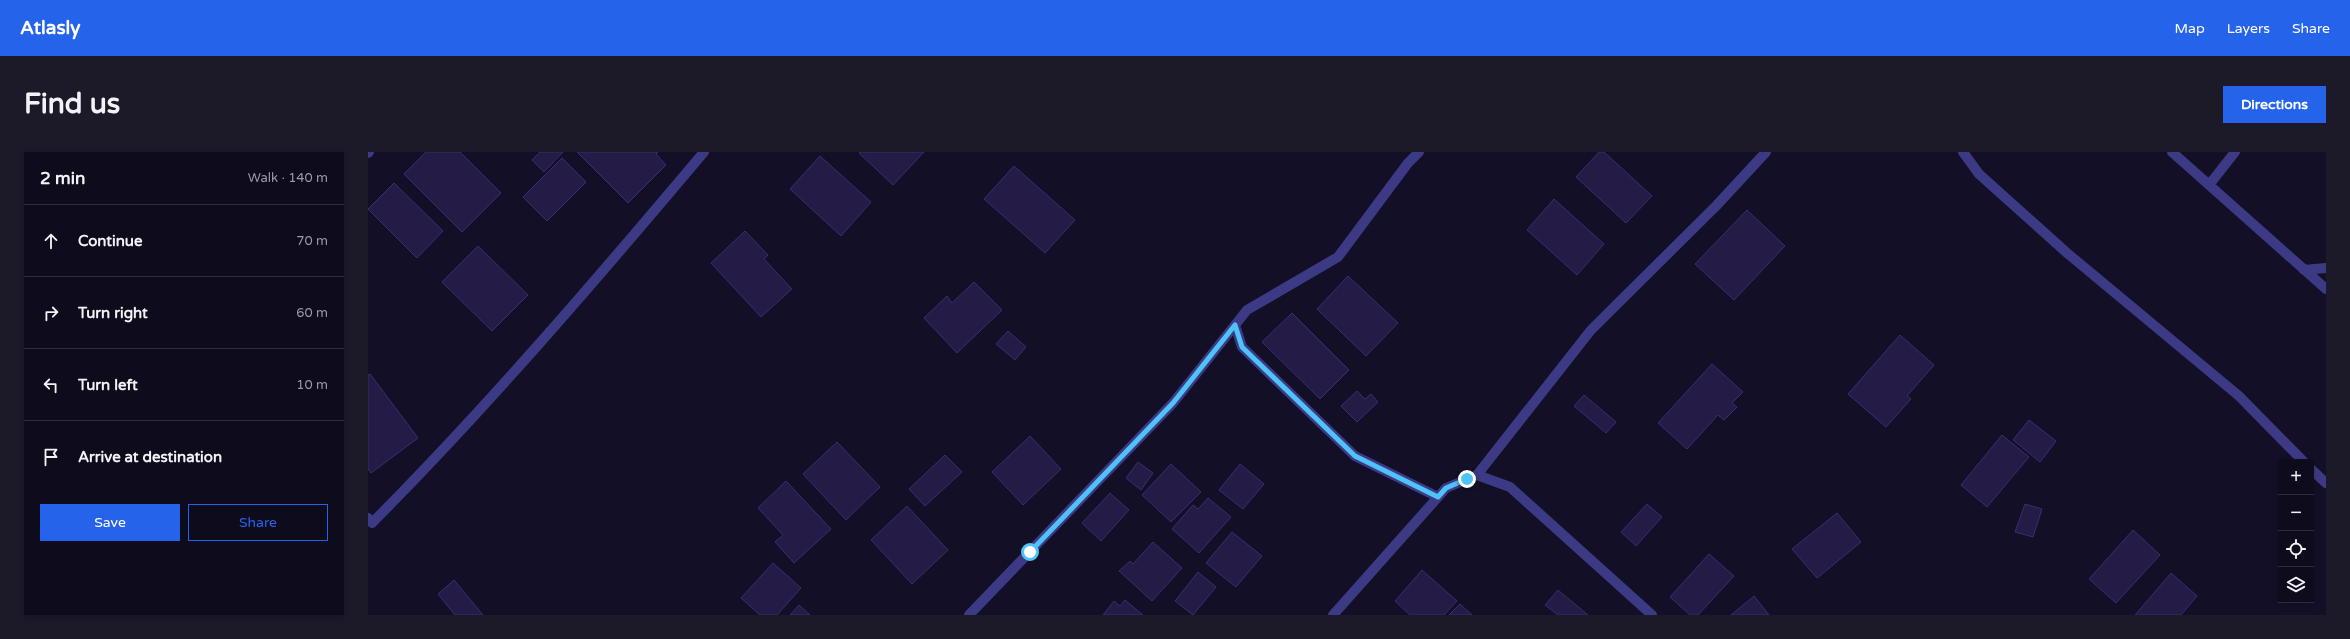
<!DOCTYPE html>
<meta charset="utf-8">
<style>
:root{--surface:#0e0b1c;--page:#1c1929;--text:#f1f3f6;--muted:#9b9ba3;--line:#2e2b3b;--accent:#2563eb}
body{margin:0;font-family:"Varela Round",sans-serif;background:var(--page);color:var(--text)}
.controls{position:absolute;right:12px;bottom:12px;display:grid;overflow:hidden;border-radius:0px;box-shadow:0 2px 6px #0003}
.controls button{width:36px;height:36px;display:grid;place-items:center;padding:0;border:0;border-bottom:1px solid var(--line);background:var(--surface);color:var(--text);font:20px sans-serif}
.stop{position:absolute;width:12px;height:12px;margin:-9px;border:3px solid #4fc3f7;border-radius:50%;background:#fff}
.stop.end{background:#4fc3f7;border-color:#fff;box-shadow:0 1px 4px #0008}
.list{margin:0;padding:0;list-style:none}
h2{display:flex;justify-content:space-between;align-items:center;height:52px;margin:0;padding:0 16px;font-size:17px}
h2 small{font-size:13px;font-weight:400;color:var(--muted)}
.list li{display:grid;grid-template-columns:26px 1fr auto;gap:12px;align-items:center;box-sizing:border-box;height:72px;padding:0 16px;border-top:1px solid var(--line)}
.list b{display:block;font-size:15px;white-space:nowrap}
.list em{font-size:13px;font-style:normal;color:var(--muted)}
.actions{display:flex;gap:8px;padding:12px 16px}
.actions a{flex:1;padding:9px 0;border:1px solid var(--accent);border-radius:0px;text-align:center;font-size:14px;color:var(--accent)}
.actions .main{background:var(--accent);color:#fff}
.icon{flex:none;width:22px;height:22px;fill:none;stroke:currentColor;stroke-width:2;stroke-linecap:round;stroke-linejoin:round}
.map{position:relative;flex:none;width:1958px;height:463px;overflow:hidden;border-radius:0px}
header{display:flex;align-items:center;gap:24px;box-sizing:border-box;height:56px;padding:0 20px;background:var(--accent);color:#fff}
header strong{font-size:19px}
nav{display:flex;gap:22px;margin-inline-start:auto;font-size:14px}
.intro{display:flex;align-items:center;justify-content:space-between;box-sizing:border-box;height:96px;padding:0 24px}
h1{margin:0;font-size:28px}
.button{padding:10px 18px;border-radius:0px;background:var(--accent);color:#fff;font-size:14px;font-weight:700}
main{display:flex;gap:24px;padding:0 24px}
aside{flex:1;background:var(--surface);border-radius:0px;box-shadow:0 2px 6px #0003}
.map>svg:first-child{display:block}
.building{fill:#241b47;stroke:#3b2d73}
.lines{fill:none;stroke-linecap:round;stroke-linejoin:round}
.minor{stroke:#3d3a85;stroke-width:10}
.route{stroke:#4fc3f7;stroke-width:5}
</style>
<header>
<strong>Atlasly</strong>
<nav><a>Map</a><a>Layers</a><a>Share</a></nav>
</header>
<div class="intro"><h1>Find us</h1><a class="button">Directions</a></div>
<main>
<aside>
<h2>2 min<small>Walk · 140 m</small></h2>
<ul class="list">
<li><svg class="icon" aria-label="ahead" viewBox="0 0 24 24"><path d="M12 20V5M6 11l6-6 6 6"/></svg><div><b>Continue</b></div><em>70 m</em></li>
<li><svg class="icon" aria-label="right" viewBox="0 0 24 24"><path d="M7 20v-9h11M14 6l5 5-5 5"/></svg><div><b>Turn right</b></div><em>60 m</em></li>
<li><svg class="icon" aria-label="left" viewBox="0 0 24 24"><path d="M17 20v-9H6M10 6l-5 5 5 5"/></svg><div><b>Turn left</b></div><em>10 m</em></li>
<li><svg class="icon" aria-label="arrive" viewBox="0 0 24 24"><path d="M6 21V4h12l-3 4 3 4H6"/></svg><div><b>Arrive at destination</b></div></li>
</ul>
<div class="actions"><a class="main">Save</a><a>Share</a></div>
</aside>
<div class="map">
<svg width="1958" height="463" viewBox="0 0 1958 463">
<rect width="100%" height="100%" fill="#130f26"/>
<path class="building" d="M58,0H92L133,41L94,80L36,22Z
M172,0H195L176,20L164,8Z
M209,0H290L288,2L298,13L260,51Z
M493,0H556L525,33L491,1Z
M1231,0H1236L1284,44L1258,71L1208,25Z
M452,4L503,50L473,84L422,37Z
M194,6L218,30L179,69L155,45Z
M646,14L707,68L677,101L616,47Z
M26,31L75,79L49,106L0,57Z
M1186,47L1236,92L1209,123L1159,78Z
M1379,58L1417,94L1366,148L1327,112Z
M377,79L400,103L396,107L424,137L393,165L343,111Z
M110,94L160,143L124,179L74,130Z
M980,124L1030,171L998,204L949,157Z
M606,130L634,158L589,201L556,166L579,144L584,151Z
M924,161L981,218L952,247L894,190Z
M640,179L658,195L647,208L628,192Z
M1532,183L1566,213L1539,244L1543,247L1518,275L1480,242Z
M1344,212L1375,240L1364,251L1369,255L1356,268L1350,263L1319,297L1290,271Z
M2,222L50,286L3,321L0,317V223Z
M989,239L997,247L1003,242L1010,250L989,270L973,254Z
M1216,243L1248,270L1238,281L1206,254Z
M1661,268L1688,289L1672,310L1645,288Z
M1634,283L1661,305L1619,355L1593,333Z
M662,284L693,317L655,353L624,320Z
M469,290L512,335L478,368L435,322Z
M577,303L594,320L557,354L541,337Z
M770,310L785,321L773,338L758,326Z
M803,312L833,340L803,370L774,343Z
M872,312L896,332L875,357L851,338Z
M418,329L463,377L426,411L407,390L415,383L390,356Z
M742,341L761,358L733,389L714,371Z
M840,346L863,365L831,401L804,377L825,353L830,357Z
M1279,352L1294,365L1268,394L1253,380Z
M1657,352L1674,357L1665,385L1647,380Z
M539,354L580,398L544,432L503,388Z
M1469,361L1493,390L1449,426L1424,397Z
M1765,378L1792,403L1748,451L1721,427Z
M864,380L894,404L868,435L838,411Z
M785,390L814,416L784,449L751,419L762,409L765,412Z
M1341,402L1366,424L1330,463H1322L1302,445Z
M405,411L433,436L409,463H392L373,446Z
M1054,418L1089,449L1076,463H1042L1027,449Z
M830,420L848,435L825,463L807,449Z
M1803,421L1829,444L1813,463H1767Z
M86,428L115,463H87L70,442Z
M1190,438L1220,463H1190L1177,453Z
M1386,444L1401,463H1363Z
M757,448L775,463H735L746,449L752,454Z
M1092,452L1104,463H1081Z
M431,453L442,463H422Z"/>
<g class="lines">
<path class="minor" d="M1595,0L1611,22L1699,101L1871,244L1936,310
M1804,0L1958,137
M0,1L1,0
M1841,33L1867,0
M1936,118L1958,116
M867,173L874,195L987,304L1070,345
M1943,317L1958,331
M1109,323L1142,335L1284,463
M0,366L4,371C121,253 229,127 336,0
M601,463L805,251L879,158L970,105L1040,11L1051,0
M965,463L1078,336L1109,323L1223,178L1348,54L1398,0"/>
</g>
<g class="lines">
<path class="route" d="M662,400L805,251L867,173L874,195L987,304L1070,345L1078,336L1099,327"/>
</g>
</svg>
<div class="controls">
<button>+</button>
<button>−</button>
<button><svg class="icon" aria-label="locate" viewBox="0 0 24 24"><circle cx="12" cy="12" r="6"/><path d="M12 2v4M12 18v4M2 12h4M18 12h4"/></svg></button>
<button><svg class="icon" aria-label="layers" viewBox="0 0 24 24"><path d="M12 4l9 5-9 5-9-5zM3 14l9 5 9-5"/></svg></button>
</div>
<div class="stop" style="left:662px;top:400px"></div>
<div class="stop end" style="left:1099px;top:327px"></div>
</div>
</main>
